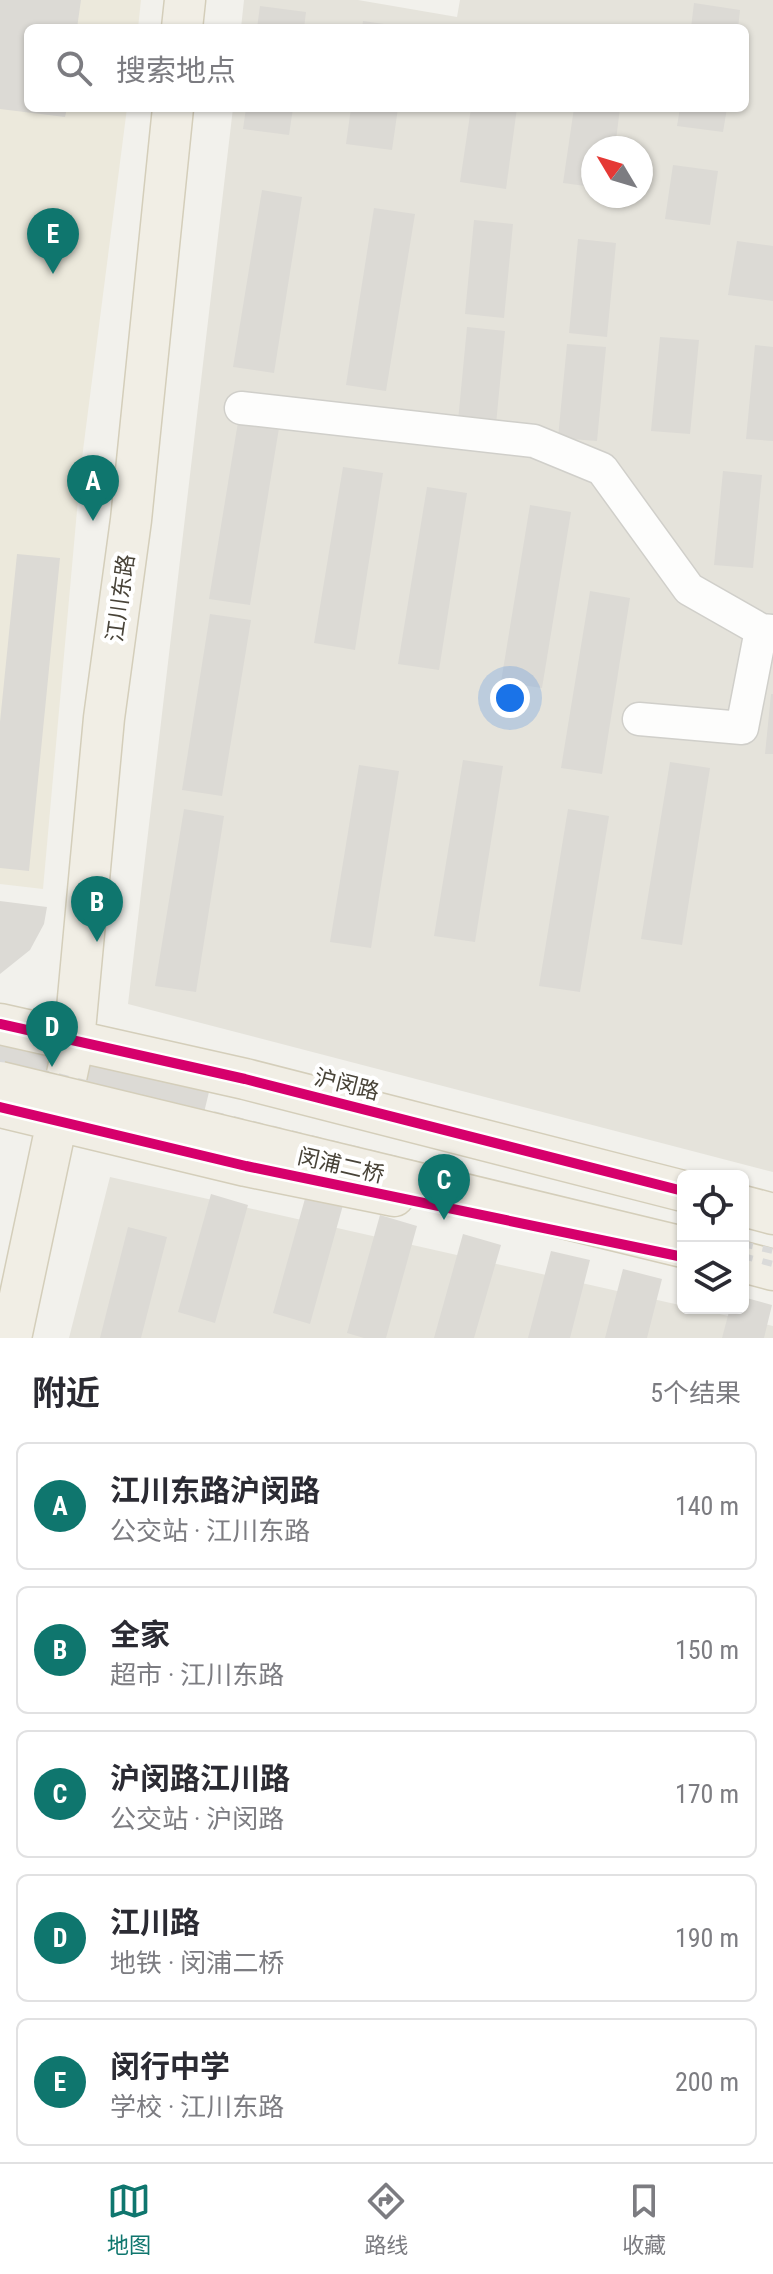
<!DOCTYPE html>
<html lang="zh">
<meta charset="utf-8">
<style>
:root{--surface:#fff;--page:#f7f7f7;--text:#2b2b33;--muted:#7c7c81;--line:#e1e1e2;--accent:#0f766e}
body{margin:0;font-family:"Roboto Condensed","Noto Sans SC",sans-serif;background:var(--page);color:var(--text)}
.controls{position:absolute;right:24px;bottom:24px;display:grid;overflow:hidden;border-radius:12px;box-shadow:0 2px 6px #0004}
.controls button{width:72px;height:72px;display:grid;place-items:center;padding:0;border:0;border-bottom:2px solid var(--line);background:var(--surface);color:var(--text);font:40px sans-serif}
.compass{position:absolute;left:581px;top:136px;width:72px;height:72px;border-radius:50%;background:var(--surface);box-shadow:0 2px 6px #0004;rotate:308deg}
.you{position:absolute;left:510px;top:698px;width:28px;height:28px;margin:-20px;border:6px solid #fff;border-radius:50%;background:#1a73e8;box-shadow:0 0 0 12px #1a73e833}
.badge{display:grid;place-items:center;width:52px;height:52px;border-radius:50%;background:var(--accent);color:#fff;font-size:26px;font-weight:700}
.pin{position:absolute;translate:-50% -66px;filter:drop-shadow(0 2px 4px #0008)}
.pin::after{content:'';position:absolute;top:42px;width:28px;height:24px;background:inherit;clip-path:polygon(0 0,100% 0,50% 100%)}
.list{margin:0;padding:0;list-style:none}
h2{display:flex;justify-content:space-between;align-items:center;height:104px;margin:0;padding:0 32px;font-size:34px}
h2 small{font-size:26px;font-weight:400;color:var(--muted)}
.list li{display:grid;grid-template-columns:52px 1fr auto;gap:24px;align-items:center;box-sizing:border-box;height:128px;margin:0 16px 16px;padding:0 16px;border:2px solid var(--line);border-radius:12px}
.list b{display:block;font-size:30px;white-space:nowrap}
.list p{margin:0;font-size:26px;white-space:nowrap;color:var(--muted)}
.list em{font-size:26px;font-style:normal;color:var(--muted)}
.icon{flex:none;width:44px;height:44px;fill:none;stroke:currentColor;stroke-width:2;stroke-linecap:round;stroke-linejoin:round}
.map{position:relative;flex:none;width:773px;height:1338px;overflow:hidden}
.search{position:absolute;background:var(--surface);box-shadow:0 2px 6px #0004;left:24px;right:24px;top:24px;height:88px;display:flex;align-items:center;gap:20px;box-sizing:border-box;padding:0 28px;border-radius:12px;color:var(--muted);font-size:30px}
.sheet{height:824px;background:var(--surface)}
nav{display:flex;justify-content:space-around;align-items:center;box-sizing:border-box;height:112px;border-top:2px solid var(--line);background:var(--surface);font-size:22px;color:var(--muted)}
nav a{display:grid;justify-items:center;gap:4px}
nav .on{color:var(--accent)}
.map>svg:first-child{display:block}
.residential{fill:#e5e3db;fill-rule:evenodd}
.education{fill:#ece9dc}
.building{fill:#dcdad5}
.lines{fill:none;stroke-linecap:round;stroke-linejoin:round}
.minor-casing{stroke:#d0cfca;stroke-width:35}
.major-casing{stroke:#d4ceba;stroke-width:43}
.minor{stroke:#fdfdfc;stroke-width:32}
.major{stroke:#f1eee5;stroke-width:40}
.rail{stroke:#dadad9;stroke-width:6;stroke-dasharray:10 10;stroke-linecap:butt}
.major-bridge-casing{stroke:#d4ceba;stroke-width:43;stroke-linecap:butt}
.major-bridge{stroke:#f1eee5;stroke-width:40}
.cycleway-casing{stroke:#fff;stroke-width:15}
.cycleway{stroke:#d6006c;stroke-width:10}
.labels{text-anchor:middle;stroke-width:8;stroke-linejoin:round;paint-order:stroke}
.street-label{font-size:22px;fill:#484338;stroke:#fff}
</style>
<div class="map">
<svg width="773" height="1338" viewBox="0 0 773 1338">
<rect width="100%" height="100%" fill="#f2f1ec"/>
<path class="residential" d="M244,0H358L457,17L460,0H773V1172L128,1004L233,108H745V28H241ZM593,148H641V196H593Z
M110,1177L773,1326V1338H69Z"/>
<path class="education" d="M0,0H141L138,28H28V108H127L81,466L43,889L0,884Z"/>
<path class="building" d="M0,0H81L77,28H28V108H67L65,117L0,109Z
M694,3L740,10L738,28H691Z
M260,6L306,12L304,28H257Z
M363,21L398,26V28H362Z
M246,108H293L289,135L243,129Z
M351,108H398L392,150L346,144Z
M471,108H517L506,189L460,182Z
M574,108H620L615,148H593V187L563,183Z
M680,108H727L723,132L677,126Z
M673,165L718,171L710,225L665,219Z
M262,190L302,197L274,373L233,367Z
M374,208L415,214L386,391L346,385Z
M474,220L513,224L504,318L465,314Z
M578,239L616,243L607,337L569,333Z
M737,241L773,246V301L728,295Z
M467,327L505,331L496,424L458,421Z
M660,337L699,340L690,434L651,431Z
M567,344L606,347L597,441L558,438Z
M755,345L773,347V441L746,439Z
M238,422L279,428L250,605L209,599Z
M343,467L383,473L355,650L314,643Z
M723,471L762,475L753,568L714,565Z
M427,487L467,493L439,670L398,664Z
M530,505L571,512L542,688L501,682Z
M17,554L60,558L29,871L0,868V722Z
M590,591L630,598L602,774L561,768Z
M210,614L251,620L222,796L182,790Z
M771,694H773V754H765Z
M463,760L503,766L475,942L434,936Z
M670,762L710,768L682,945L641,939Z
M359,765L399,771L371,948L330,942Z
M184,809L224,816L196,992L155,986Z
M568,809L609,816L580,992L539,986Z
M0,901L47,907L44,924L30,950L0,974Z
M0,1042L209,1092L197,1141L0,1094Z
M211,1194L248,1205L215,1323L178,1312Z
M306,1195L343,1205L310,1324L273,1313Z
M380,1215L417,1226L386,1338H364L347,1333Z
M128,1227L167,1237L141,1338H100Z
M463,1234L501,1245L474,1338H434Z
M551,1251L590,1260L570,1338H528Z
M623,1269L662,1279L647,1338H605Z
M743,1297L772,1305L764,1338H722L730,1308H743Z"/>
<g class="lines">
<defs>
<path id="minor" d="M241,408L534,441L602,469L689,589L761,630L773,631
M639,719L742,728L761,630"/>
<path id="major" d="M182,28L185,0
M0,1024L245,1079L683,1191
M0,1107L246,1166L394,1196
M743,1206L773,1214
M743,1262L773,1270
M11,1338L74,1041L104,718L131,520L173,108"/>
</defs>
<use href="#minor" class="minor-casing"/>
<use href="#major" class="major-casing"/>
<use href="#minor" class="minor"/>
<use href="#major" class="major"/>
<path class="rail" d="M0,1062L683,1229
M0,1075L683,1242
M743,1244L773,1251
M743,1256L773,1264"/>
<defs>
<path id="major-bridge" d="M0,1082L683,1247"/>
</defs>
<use href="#major-bridge" class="major-bridge-casing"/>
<use href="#major-bridge" class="major-bridge"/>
<defs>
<path id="cycleway" d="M0,1024L245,1079L683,1191
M0,1107L246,1166L683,1257"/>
</defs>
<use href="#cycleway" class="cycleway-casing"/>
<use href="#cycleway" class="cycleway"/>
</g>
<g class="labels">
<g class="street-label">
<text transform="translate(120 598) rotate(-82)" y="8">江川东路</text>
<text transform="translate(347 1084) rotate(14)" y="8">沪闵路</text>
<text transform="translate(341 1165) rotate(13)" y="8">闵浦二桥</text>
</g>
</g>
</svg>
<div class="controls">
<button><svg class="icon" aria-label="locate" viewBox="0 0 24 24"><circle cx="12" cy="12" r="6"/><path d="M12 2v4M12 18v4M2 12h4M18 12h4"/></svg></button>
<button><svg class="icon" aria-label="layers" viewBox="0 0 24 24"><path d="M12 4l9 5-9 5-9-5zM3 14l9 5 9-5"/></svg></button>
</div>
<svg class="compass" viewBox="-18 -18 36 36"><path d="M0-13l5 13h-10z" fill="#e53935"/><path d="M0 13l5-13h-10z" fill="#7c7c81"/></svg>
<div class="you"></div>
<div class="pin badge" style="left:93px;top:521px">A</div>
<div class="pin badge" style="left:97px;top:942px">B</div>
<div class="pin badge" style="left:444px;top:1220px">C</div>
<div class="pin badge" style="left:52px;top:1067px">D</div>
<div class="pin badge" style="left:53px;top:274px">E</div>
<div class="search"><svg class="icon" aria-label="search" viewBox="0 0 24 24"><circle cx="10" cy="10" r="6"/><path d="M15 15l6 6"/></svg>搜索地点</div>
</div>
<section class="sheet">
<h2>附近<small>5个结果</small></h2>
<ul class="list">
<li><span class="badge">A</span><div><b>江川东路沪闵路</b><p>公交站 · 江川东路</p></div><em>140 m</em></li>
<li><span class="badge">B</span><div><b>全家</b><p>超市 · 江川东路</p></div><em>150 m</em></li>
<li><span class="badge">C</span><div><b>沪闵路江川路</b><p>公交站 · 沪闵路</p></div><em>170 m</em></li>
<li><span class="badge">D</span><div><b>江川路</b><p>地铁 · 闵浦二桥</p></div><em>190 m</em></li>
<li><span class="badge">E</span><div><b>闵行中学</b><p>学校 · 江川东路</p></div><em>200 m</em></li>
</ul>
</section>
<nav>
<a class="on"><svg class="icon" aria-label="map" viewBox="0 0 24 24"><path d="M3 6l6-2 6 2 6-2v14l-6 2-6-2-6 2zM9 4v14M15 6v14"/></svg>地图</a>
<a><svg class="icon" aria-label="directions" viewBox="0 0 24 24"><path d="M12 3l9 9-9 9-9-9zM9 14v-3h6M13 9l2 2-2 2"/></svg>路线</a>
<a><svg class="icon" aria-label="saved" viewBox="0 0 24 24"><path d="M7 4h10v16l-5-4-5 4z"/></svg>收藏</a>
</nav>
